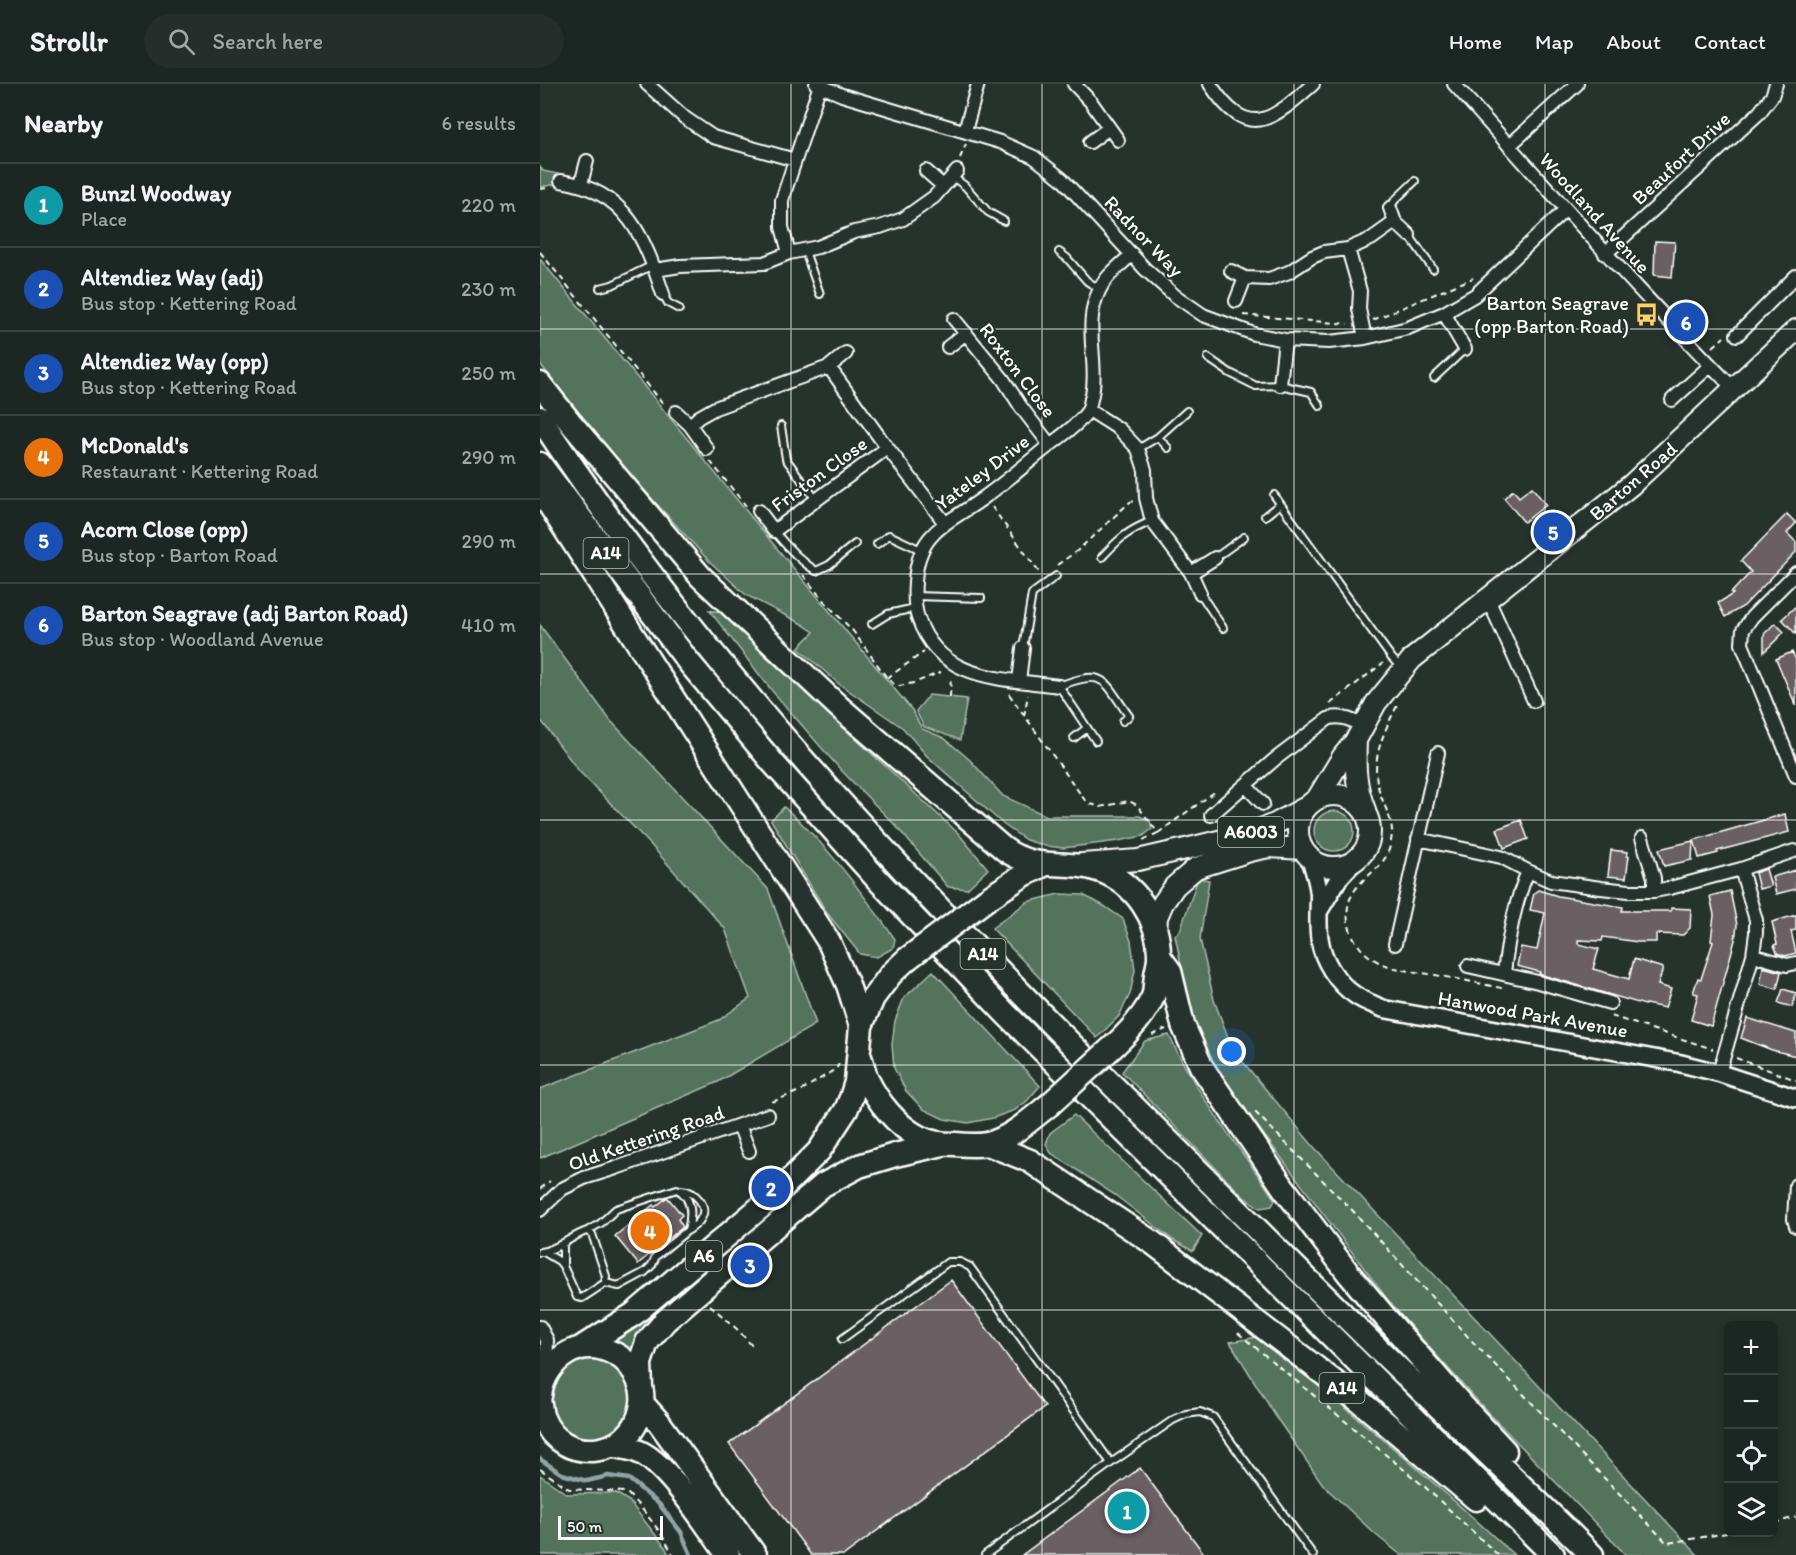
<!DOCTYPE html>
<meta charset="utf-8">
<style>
:root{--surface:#1c2622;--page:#252e2a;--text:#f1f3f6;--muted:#a0a5a5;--line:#3a4340;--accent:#ffd166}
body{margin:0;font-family:Itim,sans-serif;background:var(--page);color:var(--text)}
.controls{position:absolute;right:18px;bottom:18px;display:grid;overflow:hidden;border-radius:9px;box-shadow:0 3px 9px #0003}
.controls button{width:54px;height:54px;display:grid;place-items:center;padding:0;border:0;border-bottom:2px solid var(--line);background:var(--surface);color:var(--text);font:30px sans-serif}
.scale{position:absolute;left:18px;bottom:15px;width:105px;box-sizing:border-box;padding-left:6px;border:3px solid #fff;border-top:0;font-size:16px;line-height:21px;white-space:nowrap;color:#fff;-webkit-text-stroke:4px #26332d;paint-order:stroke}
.you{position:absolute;left:692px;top:968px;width:21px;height:21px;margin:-15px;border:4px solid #fff;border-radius:50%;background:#1a73e8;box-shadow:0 0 0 9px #1a73e833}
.badge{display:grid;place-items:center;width:39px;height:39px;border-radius:50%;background:var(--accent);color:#fff;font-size:20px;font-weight:700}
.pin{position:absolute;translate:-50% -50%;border:3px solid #fff;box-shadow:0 2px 6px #0006}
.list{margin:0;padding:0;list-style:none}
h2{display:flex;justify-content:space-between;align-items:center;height:78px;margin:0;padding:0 24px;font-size:26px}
h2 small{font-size:20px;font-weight:400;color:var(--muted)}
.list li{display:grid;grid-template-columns:39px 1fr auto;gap:18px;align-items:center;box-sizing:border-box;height:84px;padding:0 24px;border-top:2px solid var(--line)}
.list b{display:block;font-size:22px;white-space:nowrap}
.list p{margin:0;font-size:20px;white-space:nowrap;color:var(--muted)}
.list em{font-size:20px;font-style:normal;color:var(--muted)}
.icon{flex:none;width:33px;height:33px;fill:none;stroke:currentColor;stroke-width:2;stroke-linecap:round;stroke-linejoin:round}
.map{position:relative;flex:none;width:1256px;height:1471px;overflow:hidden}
header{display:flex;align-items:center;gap:36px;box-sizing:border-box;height:84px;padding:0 30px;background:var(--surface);border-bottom:2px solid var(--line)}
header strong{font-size:28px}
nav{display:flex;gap:33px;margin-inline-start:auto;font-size:21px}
.search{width:420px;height:54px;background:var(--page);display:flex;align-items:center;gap:15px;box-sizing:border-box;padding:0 21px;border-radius:33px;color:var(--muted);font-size:22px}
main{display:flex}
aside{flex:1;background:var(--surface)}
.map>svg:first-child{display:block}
.green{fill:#53735c;stroke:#a9b9ae;stroke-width:1.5}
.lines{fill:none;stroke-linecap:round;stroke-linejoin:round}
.stream{stroke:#91a5a7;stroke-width:4.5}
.building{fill:#6b6064;stroke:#fff;stroke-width:1.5}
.lane-casing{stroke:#fff;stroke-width:10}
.street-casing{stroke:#fff;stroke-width:16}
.secondary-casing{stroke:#fff;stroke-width:21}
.primary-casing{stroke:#fff;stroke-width:24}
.highway-casing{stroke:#fff;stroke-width:27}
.path{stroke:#fff;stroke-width:2;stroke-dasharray:6 4.5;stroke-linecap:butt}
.lane{stroke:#26332d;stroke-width:6}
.street{stroke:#26332d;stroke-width:12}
.secondary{stroke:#26332d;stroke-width:16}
.primary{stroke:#26332d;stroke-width:20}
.highway{stroke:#26332d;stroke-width:22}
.highway-bridge-casing{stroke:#fff;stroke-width:27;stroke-linecap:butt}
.highway-bridge{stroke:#26332d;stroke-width:22}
.grid{fill:none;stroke:#fff;stroke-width:1.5;stroke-opacity:0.55}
.labels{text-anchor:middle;stroke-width:4.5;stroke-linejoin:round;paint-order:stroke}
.shield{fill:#26332d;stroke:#bec2c0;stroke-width:1.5}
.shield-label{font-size:18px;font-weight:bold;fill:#fff}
.street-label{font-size:20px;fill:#fff;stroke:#26332d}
.poi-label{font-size:20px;fill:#fff;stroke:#26332d;text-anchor:end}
</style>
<header>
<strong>Strollr</strong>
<div class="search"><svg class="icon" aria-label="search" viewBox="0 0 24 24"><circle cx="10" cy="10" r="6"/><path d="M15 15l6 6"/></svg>Search here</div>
<nav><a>Home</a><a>Map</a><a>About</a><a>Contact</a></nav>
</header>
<main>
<aside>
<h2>Nearby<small>6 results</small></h2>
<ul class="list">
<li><span class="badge" style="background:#0f9aa8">1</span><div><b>Bunzl Woodway</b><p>Place</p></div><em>220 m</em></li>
<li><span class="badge" style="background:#1a4fb4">2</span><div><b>Altendiez Way (adj)</b><p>Bus stop · Kettering Road</p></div><em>230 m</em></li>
<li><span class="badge" style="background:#1a4fb4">3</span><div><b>Altendiez Way (opp)</b><p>Bus stop · Kettering Road</p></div><em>250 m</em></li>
<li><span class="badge" style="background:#e8710a">4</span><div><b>McDonald's</b><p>Restaurant · Kettering Road</p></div><em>290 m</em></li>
<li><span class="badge" style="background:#1a4fb4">5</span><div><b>Acorn Close (opp)</b><p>Bus stop · Barton Road</p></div><em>290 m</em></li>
<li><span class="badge" style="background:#1a4fb4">6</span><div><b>Barton Seagrave (adj Barton Road)</b><p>Bus stop · Woodland Avenue</p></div><em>410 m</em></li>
</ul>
</aside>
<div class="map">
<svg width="1256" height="1471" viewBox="0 0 1256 1471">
<rect width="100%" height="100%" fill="#26332d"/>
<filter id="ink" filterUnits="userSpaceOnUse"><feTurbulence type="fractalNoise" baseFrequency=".0167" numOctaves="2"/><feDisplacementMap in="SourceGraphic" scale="12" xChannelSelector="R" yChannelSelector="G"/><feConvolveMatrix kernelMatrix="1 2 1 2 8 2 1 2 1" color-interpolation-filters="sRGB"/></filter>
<g filter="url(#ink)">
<path class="green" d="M0,83L3,87L18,90L17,100L0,103Z
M0,175L230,456L372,626L382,645L404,654L430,676L463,712L507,732H599L610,736L612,745L603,752L578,757L523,764L506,762L486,756L464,741L387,672L363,644L299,600L258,564L274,548L262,540L206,511L168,476L83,383L0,280Z
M169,526L184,529L217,564L418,749L448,785L427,805L408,803L356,742L300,685L233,608Z
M0,541L70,636L228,805L276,940L178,998L0,1074V1005L179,936L210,914L185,845L110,760L38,686L0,635Z
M389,611L427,615L420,656L384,643L376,627Z
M244,723C286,759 323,810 355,855L353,864L337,873L320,870L287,829L231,736Z
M774 747a20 20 0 1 1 40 0a20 20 0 1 1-40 0Z
M658,794L669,796L660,855L674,916L693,966L774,1063L1158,1471H1086L944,1324L854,1224L676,987L651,930L635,851L640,847Z
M519,810L543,811L564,822L583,835L591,857L595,886L590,910L579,932L557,954L452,844L487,818Z
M393,887L500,1002L487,1017L475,1026L453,1034L428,1039L404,1035L383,1025L366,1007L354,984L352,960L355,937L364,914Z
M629,951C656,1011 699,1062 735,1116L732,1122L720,1124L704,1113L582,988L605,957Z
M534,1031L662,1152L653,1167L633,1156L575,1111L511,1069L506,1060L510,1049Z
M108,1231L113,1236L97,1253L91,1266L75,1256Z
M717,1253C805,1322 891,1394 974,1471H861L836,1451L784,1402L738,1336L690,1258Z
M11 1315a40 40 0 1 1 80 0a40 40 0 1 1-80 0Z
M0,1391L27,1410L76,1409L89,1417L125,1463L129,1471H2L0,1470Z"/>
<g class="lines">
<path class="stream" d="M0,1375L22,1390L47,1397L68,1392L89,1395L119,1420L141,1448L151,1471"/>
</g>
<path class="building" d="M1115,157L1135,158L1132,193L1114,191Z
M992,403L1006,421L984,438L964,414L973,406L979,413Z
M1247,430L1256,439L1247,449L1256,458V468L1204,522L1185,533L1178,519L1193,510L1191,509L1211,488L1201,477Z
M1256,522V550L1242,535Z
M1235,539L1244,548L1224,568V550Z
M1252,568L1256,576V622L1236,575Z
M1245,730L1249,748L1177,767L1178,769L1159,774L1154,756Z
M981,736L988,755L964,764L957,745Z
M1153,757L1152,776L1124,782L1119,765Z
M1071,766L1088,768L1087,772H1089L1086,794L1068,792Z
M1226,785L1231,802L1219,805L1215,789Z
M1256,786V805L1236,810L1232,793Z
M998,806L1018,812L1083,823L1082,827H1131V824L1151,825L1150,844L1143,851L1116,850V858H1098L1063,853L1062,857L1038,856V860L1059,865L1053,885L1089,895L1094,875L1123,884L1118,901L1131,905L1125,924L1106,920L1105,921L999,890L1000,888L977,882L981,863L997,866L1005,829L990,826L994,809Z
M1190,807L1197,841L1195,856L1171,942L1151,936L1158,910L1153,909L1158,894L1161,895L1173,858L1171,857L1174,831L1170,812Z
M1256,831V846L1251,847L1256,869L1245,872L1237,869L1234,861L1237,860L1232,838Z
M1223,883L1241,888L1237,905L1220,900Z
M1243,905L1256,909L1252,923L1238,919Z
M1207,934L1256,949V972L1232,966L1201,954Z
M126,1114H128L142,1131L138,1135L143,1143L98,1180L75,1152L113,1121L115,1123Z
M411,1196L505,1323L304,1471H271L189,1360Z
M600,1384L665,1471H482Z"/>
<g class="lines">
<defs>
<path id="lane" d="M413,93L425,102L448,128L464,137
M850,124L855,116L875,97
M869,151L893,185
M265,167L280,210
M519,168L527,174L547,197L559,205
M60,204L72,201L113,181
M123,210L128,219L139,225
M668,274L690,289L716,302L740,301L771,308L780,322
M894,294L925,265
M241,342L246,375L277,417
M618,353L628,364
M598,365L618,353L647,327
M734,411L851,573L861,584
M725,432L740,420
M234,447C247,463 259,476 276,487L289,481L315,460
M337,460L349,451L381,466
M562,473C580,454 587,447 612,437
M675,474L704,453
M660,509L683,544
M375,512L441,514
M332,540L348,530L375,524
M483,564L492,510L516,492
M534,654L547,644
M556,657L519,602C566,584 563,596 589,632L583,637
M141,1106C155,1107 170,1122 160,1136C158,1140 152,1143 149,1146
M47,1147L61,1139L76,1125L137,1105C153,1114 152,1131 148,1146L116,1172L112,1181L105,1188L79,1202L65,1199
M0,1168C16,1167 31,1152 47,1147L52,1150L66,1192L65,1199L42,1214L37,1213L23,1182L19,1177L4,1168
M23,1181V1159
M302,1255L408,1178H420L430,1183L571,1379
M445,1471L571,1379L633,1336L646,1330L660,1328L673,1333L773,1471"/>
<path id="street" d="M107,0L145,34L173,53L255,76
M276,0L302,11L460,58L494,73L522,95L605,185L634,211L663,231L714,250L745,256L789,258L825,254L868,244L904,229L935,211L1025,126
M534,0L551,18L578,56
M670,0C708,58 731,37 773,0
M914,0C1006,103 1097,206 1194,305
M425,47L438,0
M550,58L569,44
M969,62L1037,0
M386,87L403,102
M21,97C87,107 104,153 123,210
M41,100L47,77
M850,124L855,138L869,151
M808,165L820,207L819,225L825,254
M249,169L242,143V116L280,1
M1065,170L1219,29L1232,12L1236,0
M115,186L140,182L224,179L249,169L278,163L314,148L340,143L363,135L394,113L417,87
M691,187L705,194L729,195L749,188L772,173L784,168L808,165L831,155L855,138
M696,217L705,194
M904,229L925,265
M414,235L463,295L481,323L510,361
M1197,251L1256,192
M408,263L426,249
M289,283L306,269
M740,301L745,256
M1132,316L1171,281
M549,326L579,345L598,365L605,386L606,414L612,437L651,489L660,509
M136,328L150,341L167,365
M150,341L159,333L175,324L289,283L340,354L405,439
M219,427L234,447L347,364
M651,489L675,474
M1256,489L1212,533L1203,546L1202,560L1256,692
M948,515L994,617
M479,597L483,564
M519,602C462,594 400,598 378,534C374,522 374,511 375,498C378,445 409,440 446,412C467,397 486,380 506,364C520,353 537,342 547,328C550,324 550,319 551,315C560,280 542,241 559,207C565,192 580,182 592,170
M705,701L723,720
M671,731L734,676L788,635C801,630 812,637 823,641
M1102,754L1114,794V807
M878,755L961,773L988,787L1011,797L1061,804L1089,807H1114L1130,804L1201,785L1216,836V849L1213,871L1179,989
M1201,785L1254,767
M855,860L898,669
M1213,871L1247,881L1256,879
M928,882L998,898L1070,919
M964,889C968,854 974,820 988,787
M199,1041L209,1067
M1256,1101L1254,1135L1256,1142
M0,1126L22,1105L44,1094L76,1084L228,1031
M0,1243L7,1256L6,1287"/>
<path id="secondary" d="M770,774C774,786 778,798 779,810C779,826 777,841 780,857C783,877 798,900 815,911C823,917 835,921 844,925L1139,979L1179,989L1256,1014
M779,827L799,794L814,778"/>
<path id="primary" d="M816,656C815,682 815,701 825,726
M758 747a36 36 0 1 1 72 0a36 36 0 1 1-72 0Z
M777,715L803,672L816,656L836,619L872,575L1091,401L1256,246
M542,780L598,776L650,764L703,751L735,740L768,722
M616,849L617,833L623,819L635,802L656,784L710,767L729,763L763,765"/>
<path id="highway" d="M0,300L30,338L161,493L298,622L464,765C497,789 526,774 561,787C595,799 620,836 619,873C619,879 617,885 616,891C615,898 615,907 613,913C604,932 591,946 576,960
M0,334C157,573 354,783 556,985C643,1071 729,1158 816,1243C894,1320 975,1394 1052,1471
M0,380L147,576L233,679L338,796L468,932L1013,1471
M0,406L289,858L308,901L321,942
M447,815L482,792L504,781
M619,872L630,887L643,941L661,982L743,1103L809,1190L845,1233L921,1320L965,1367
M320,973C323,981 324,989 327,995C337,1017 357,1042 379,1053C389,1058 403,1060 415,1060C425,1061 437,1062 447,1060C470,1055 491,1035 509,1021
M448,1060L490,1077L613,1159L822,1319L936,1415
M39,1265L94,1230L235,1111L279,1067L306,1026L311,1014L316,998L321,942L333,914L351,890L367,875
M101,1303L100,1279L107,1258L125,1237L283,1101L319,1082L355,1071L403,1060
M0,1312C4,1277 39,1251 73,1269C86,1275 94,1285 99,1298C103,1307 103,1317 101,1325C91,1375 21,1381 3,1334C1,1330 1,1325 0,1320
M102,1319L118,1337L215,1471
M74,1362C81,1363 89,1364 97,1367C127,1378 168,1444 188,1471"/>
</defs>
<use href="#lane" class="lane-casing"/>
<use href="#street" class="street-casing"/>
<use href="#secondary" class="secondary-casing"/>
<use href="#primary" class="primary-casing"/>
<use href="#highway" class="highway-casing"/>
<path class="path" d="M420,74L426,60
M0,105L9,104
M0,168L125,322
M703,231L808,240
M833,236L933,194
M1173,263L1184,253
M170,377L206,422
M452,423L501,491
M517,481L537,467L590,418L595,417
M263,491L283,516L313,547L347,594L354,600L359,602L374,599L401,588
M347,594L384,568
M469,610L544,715L551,720L560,723L589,717L597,721L618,749L603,756
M410,613L411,593
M790,620L843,579
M857,622C843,649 829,679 840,709C844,722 852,734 852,748C850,787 826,785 812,811C807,820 807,829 808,838C811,851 818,864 829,872C847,886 873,887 895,891C919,895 942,900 966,905
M484,632L488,611
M618,749L676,707
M1071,932L1173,965
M612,951L626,945
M1196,974L1256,996
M232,1018L262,1006L296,985L299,980
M715,1028L813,1127L931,1256L1127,1459L1193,1448
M0,1105L10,1097
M170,1221L199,1247L213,1263
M698,1249L885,1403L958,1471
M0,1385L29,1405L86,1408C104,1426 122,1448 133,1471
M1234,1439L1256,1433"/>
<use href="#lane" class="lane"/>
<use href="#street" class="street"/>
<use href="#secondary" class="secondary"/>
<use href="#primary" class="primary"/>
<use href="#highway" class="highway"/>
<defs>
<path id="highway-bridge" d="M367,875L447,815
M509,1021L576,960"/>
</defs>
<use href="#highway-bridge" class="highway-bridge-casing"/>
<use href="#highway-bridge" class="highway-bridge"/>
</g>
</g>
<path class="grid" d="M251,0V1471M502,0V1471M754,0V1471M1005,0V1471M0,245H1256M0,490H1256M0,736H1256M0,981H1256M0,1226H1256"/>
<defs>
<symbol id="bus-bare" viewBox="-9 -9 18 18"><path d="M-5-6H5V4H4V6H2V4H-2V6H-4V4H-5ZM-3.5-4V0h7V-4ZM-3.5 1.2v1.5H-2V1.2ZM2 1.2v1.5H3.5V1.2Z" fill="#ffd166" stroke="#26332d" stroke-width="2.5" paint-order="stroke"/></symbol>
</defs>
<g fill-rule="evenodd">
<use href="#bus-bare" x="1090" y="214" width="33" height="33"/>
</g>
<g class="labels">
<g class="shield">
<rect x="43.5" y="454" width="45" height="30" rx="4.5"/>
<rect x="678" y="733" width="66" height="30" rx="4.5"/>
<rect x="420.5" y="855" width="45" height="30" rx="4.5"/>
<rect x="146" y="1157" width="36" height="30" rx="4.5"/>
<rect x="779.5" y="1289" width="45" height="30" rx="4.5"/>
</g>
<g class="shield-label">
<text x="66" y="475">A14</text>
<text x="711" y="754">A6003</text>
<text x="443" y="876">A14</text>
<text x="164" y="1178">A6</text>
<text x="802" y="1310">A14</text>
</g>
<g class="street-label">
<text transform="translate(1141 74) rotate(-43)" y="7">Beaufort Drive</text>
<text transform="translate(1055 129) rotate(48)" y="7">Woodland Avenue</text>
<text transform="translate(604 152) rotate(46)" y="7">Radnor Way</text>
<text transform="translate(478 286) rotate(53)" y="7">Roxton Close</text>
<text transform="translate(442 388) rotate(-37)" y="7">Yateley Drive</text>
<text transform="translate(279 390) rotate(-36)" y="7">Friston Close</text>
<text transform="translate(1093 397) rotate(-41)" y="7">Barton Road</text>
<text transform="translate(993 930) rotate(10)" y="7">Hanwood Park Avenue</text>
<text transform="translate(106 1054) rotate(-19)" y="7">Old Kettering Road</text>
</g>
<g class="poi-label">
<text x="1089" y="226">Barton Seagrave<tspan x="1089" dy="23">(opp Barton Road)</tspan></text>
</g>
</g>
</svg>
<div class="controls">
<button>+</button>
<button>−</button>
<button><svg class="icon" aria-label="locate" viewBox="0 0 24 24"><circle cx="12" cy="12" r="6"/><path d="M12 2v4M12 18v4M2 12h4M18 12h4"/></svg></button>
<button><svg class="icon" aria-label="layers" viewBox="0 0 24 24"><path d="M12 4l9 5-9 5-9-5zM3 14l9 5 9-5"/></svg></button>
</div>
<div class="scale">50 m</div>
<div class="you"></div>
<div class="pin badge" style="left:587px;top:1427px;background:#0f9aa8">1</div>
<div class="pin badge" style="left:231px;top:1104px;background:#1a4fb4">2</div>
<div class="pin badge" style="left:210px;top:1181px;background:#1a4fb4">3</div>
<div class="pin badge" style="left:110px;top:1147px;background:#e8710a">4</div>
<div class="pin badge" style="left:1013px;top:448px;background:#1a4fb4">5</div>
<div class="pin badge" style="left:1146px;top:238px;background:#1a4fb4">6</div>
</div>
</main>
